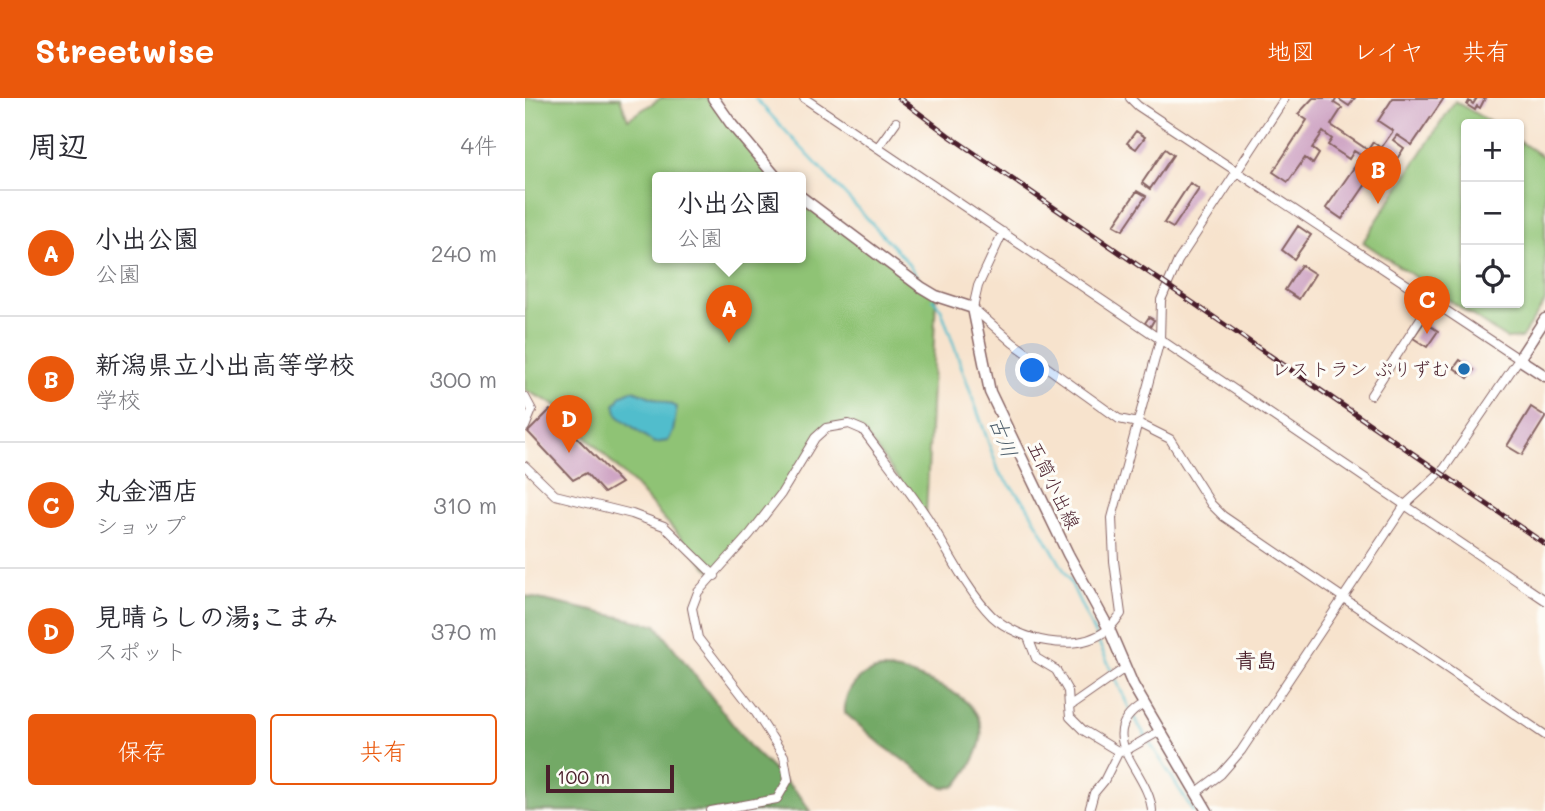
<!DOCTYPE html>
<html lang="ja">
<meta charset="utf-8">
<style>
:root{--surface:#fff;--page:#f2f2f3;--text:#2b2b33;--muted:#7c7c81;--line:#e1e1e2;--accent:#ea580c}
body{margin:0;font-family:Mali,"Klee One",sans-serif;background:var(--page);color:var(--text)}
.controls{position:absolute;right:21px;top:21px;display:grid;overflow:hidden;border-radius:7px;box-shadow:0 2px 5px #0004}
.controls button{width:63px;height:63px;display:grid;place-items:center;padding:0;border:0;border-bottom:2px solid var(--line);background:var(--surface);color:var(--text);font:35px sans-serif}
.scale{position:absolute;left:21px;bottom:18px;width:128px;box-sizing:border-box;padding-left:7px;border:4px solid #4a1f2b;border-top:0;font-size:19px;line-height:24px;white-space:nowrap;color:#4a1f2b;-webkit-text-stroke:5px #fdfcf7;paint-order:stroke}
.you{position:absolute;left:508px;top:273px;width:24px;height:24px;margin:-18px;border:5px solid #fff;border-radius:50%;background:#1a73e8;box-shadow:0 0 0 10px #1a73e833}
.badge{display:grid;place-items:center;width:46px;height:46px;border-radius:50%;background:var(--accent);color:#fff;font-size:23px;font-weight:700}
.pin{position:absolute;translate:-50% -58px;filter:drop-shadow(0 2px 4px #0008)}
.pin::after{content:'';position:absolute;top:37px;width:24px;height:21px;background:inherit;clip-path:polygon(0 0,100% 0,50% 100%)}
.popup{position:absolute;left:127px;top:74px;width:154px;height:91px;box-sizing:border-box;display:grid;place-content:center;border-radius:7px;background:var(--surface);filter:drop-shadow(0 2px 5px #0005);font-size:23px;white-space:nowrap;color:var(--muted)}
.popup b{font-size:26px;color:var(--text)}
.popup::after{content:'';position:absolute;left:50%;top:100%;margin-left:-14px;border:14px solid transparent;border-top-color:var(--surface)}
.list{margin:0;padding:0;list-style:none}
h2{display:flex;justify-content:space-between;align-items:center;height:91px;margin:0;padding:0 28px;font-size:30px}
h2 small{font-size:23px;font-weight:400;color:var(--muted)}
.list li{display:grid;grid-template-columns:46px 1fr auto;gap:21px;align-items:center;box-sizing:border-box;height:126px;padding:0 28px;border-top:2px solid var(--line)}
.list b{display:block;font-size:26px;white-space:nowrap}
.list p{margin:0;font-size:23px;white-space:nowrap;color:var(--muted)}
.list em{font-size:23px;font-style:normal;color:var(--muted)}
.actions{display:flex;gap:14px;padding:21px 28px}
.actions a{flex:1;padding:16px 0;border:2px solid var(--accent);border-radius:7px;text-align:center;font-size:24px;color:var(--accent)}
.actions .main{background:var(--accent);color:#fff}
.icon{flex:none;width:38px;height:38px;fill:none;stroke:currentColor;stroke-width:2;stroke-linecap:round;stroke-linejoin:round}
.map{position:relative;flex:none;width:1020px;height:713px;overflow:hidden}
header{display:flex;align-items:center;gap:42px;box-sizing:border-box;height:98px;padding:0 35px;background:var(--accent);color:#fff}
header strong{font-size:33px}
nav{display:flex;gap:38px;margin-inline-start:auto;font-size:24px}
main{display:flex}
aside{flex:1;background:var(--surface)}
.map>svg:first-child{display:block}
.green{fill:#8fc375;stroke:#6c7150;stroke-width:2}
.forest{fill:#73a966;stroke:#5e6448;stroke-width:2}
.water{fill:#51bdcc;stroke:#4e6e7c;stroke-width:2}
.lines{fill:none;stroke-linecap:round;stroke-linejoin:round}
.stream{stroke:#51bdcc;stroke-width:2.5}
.building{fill:#cfa5c4}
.minor-casing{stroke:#876464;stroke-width:10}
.major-casing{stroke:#876464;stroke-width:13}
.minor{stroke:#fff;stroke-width:8}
.major{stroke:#fff;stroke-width:10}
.rail-casing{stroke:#4a1f2b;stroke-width:5}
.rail{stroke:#fdfcf7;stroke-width:2.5;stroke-dasharray:8;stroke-linecap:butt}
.poi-dot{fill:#1f6fb2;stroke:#fdfcf7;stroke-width:2.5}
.labels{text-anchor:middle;stroke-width:6;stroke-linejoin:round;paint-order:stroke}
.poi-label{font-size:19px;fill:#4a1f2b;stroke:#fdfcf7;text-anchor:end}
.street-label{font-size:19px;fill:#4a1f2b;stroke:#fdfcf7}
.water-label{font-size:21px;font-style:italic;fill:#4d5e6b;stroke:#fdfcf7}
.neighbourhood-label{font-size:21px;font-weight:bold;fill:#4a1f2b;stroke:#fdfcf7}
</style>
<header>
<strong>Streetwise</strong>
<nav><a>地図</a><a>レイヤ</a><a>共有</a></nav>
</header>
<main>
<aside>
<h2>周辺<small>4件</small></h2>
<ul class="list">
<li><span class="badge">A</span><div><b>小出公園</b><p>公園</p></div><em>240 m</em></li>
<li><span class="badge">B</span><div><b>新潟県立小出高等学校</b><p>学校</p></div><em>300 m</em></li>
<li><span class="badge">C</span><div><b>丸金酒店</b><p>ショップ</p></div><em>310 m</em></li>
<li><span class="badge">D</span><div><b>見晴らしの湯;こまみ</b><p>スポット</p></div><em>370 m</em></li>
</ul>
<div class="actions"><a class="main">保存</a><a>共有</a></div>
</aside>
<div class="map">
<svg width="1020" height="713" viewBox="0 0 1020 713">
<rect width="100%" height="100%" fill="#fdfcf7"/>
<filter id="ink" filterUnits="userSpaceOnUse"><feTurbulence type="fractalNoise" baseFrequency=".0143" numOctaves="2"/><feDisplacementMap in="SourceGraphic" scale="14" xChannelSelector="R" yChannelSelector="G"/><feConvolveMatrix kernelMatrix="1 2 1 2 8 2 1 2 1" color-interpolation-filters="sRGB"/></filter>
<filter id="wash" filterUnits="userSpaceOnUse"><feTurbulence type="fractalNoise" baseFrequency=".00686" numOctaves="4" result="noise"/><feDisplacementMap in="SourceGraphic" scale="28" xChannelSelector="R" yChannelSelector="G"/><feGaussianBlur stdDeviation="1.57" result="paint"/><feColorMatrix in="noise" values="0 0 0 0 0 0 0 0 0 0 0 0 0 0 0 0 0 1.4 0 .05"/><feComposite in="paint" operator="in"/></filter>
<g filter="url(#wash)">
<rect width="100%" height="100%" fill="#f7e3cd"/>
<path class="green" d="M0,0H95L103,21L136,0H188L251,79H132V159H276V99L411,198L401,418L338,333L324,326L301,330L256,396L190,478L111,389L29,306L0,292Z
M930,3L968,26H941V205H994V43L1020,60V204L996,240L982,241L838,144Z"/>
<path class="forest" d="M0,498L131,527L226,650L276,699L285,713H0Z
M356,571C375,571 391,578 408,585C467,608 469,642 431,688L418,690L357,647L320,615C318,593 335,574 356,571Z"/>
<path class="water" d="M108,292L152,309L148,334L143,343L129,345L93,318L90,307L97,297Z"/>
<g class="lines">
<path class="stream" d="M230,0L379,160L394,181
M408,201L416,211L474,374L501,406L544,481L605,612
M608,618L668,713"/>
</g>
<g id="blocks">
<path class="building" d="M788,0H830L824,8L812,0L809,5L817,10L806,27L843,52L848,44L856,50L868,33L853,23L868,0H919L887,47L872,37L868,42L879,50L864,73L854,67L817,121L801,110L837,58L829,53L824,61L803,47L807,41L798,34L787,50L794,56L788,66L780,60L763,84L748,74L782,22L773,16Z
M952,0H960L955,10L952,8L950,12L942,7L944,3L948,6Z
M611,33L620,39L611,51L602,45Z
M640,51L648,57L625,91L617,85Z
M665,85L674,91L648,130L639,125Z
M612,93L621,98L598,132L589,127Z
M773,128L786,137L769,161L757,152Z
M776,167L790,176L774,201L760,192Z
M624,219L629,222L625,229L620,225Z
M899,224L913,233L902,249L888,240Z
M935,262L949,272L943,280L929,270Z
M1006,309L1020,318V320L997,357L982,348Z
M25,312L96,385L79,395L61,375L48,382L3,334Z"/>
</g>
</g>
<g filter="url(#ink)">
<use href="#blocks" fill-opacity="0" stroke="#876464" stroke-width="2"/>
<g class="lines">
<defs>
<path id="minor" d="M279,0L1020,502
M605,0L613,8L994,261L919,371L880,407L716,653L696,676L672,694
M353,49L371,24
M478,134L453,188L448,210L488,245L594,321L613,325L645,341L686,406L698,418L1020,637
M846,297L907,203
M0,299L7,312L0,329
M0,368L30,397L107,416L139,428L190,478
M503,539L511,560L531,572L543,593L544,609L600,570
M619,606C565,637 625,674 627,713
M544,609L545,619L558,632L591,652L600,653L635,633
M186,713L252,701L263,682L259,658L231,615L173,540L167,510L173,494L225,436L256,396L290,340L301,330L324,326L338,332C359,361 382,389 402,419C421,449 442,493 467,518C494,543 551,556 582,532C587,528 592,521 596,516L589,463L587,420L635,242L636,202L653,163L760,0
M564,713L569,695L579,683L594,653"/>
<path id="major" d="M188,0L207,27L251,79
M276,99L396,189L411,198L448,210L465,294L488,342L543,456L584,531L608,587L682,713
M1020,221L994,261L1020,278"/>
</defs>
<use href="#minor" class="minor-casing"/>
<use href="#major" class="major-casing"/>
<use href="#minor" class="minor"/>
<use href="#major" class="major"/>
<defs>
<path id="rail" d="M374,0L423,37L1020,446"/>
</defs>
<use href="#rail" class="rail-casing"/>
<use href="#rail" class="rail"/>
</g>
</g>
<circle class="poi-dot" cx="939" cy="271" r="7"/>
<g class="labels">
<g class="poi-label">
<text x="925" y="278">レストラン ぷりずむ</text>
</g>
<g class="street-label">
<text transform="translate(529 387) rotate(64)" y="7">五筒小出線</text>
</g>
<g class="water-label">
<text transform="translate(478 339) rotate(70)" y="7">古川</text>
</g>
<g class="neighbourhood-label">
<text x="731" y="570">青島</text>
</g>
</g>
</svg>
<div class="controls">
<button>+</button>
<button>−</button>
<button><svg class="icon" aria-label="locate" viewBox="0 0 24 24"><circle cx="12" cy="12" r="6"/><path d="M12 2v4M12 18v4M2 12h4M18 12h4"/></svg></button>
</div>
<div class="scale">100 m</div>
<div class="you"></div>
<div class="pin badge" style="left:204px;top:245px">A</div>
<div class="popup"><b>小出公園</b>公園</div>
<div class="pin badge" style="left:853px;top:106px">B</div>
<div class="pin badge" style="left:902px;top:236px">C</div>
<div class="pin badge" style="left:44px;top:355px">D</div>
</div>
</main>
